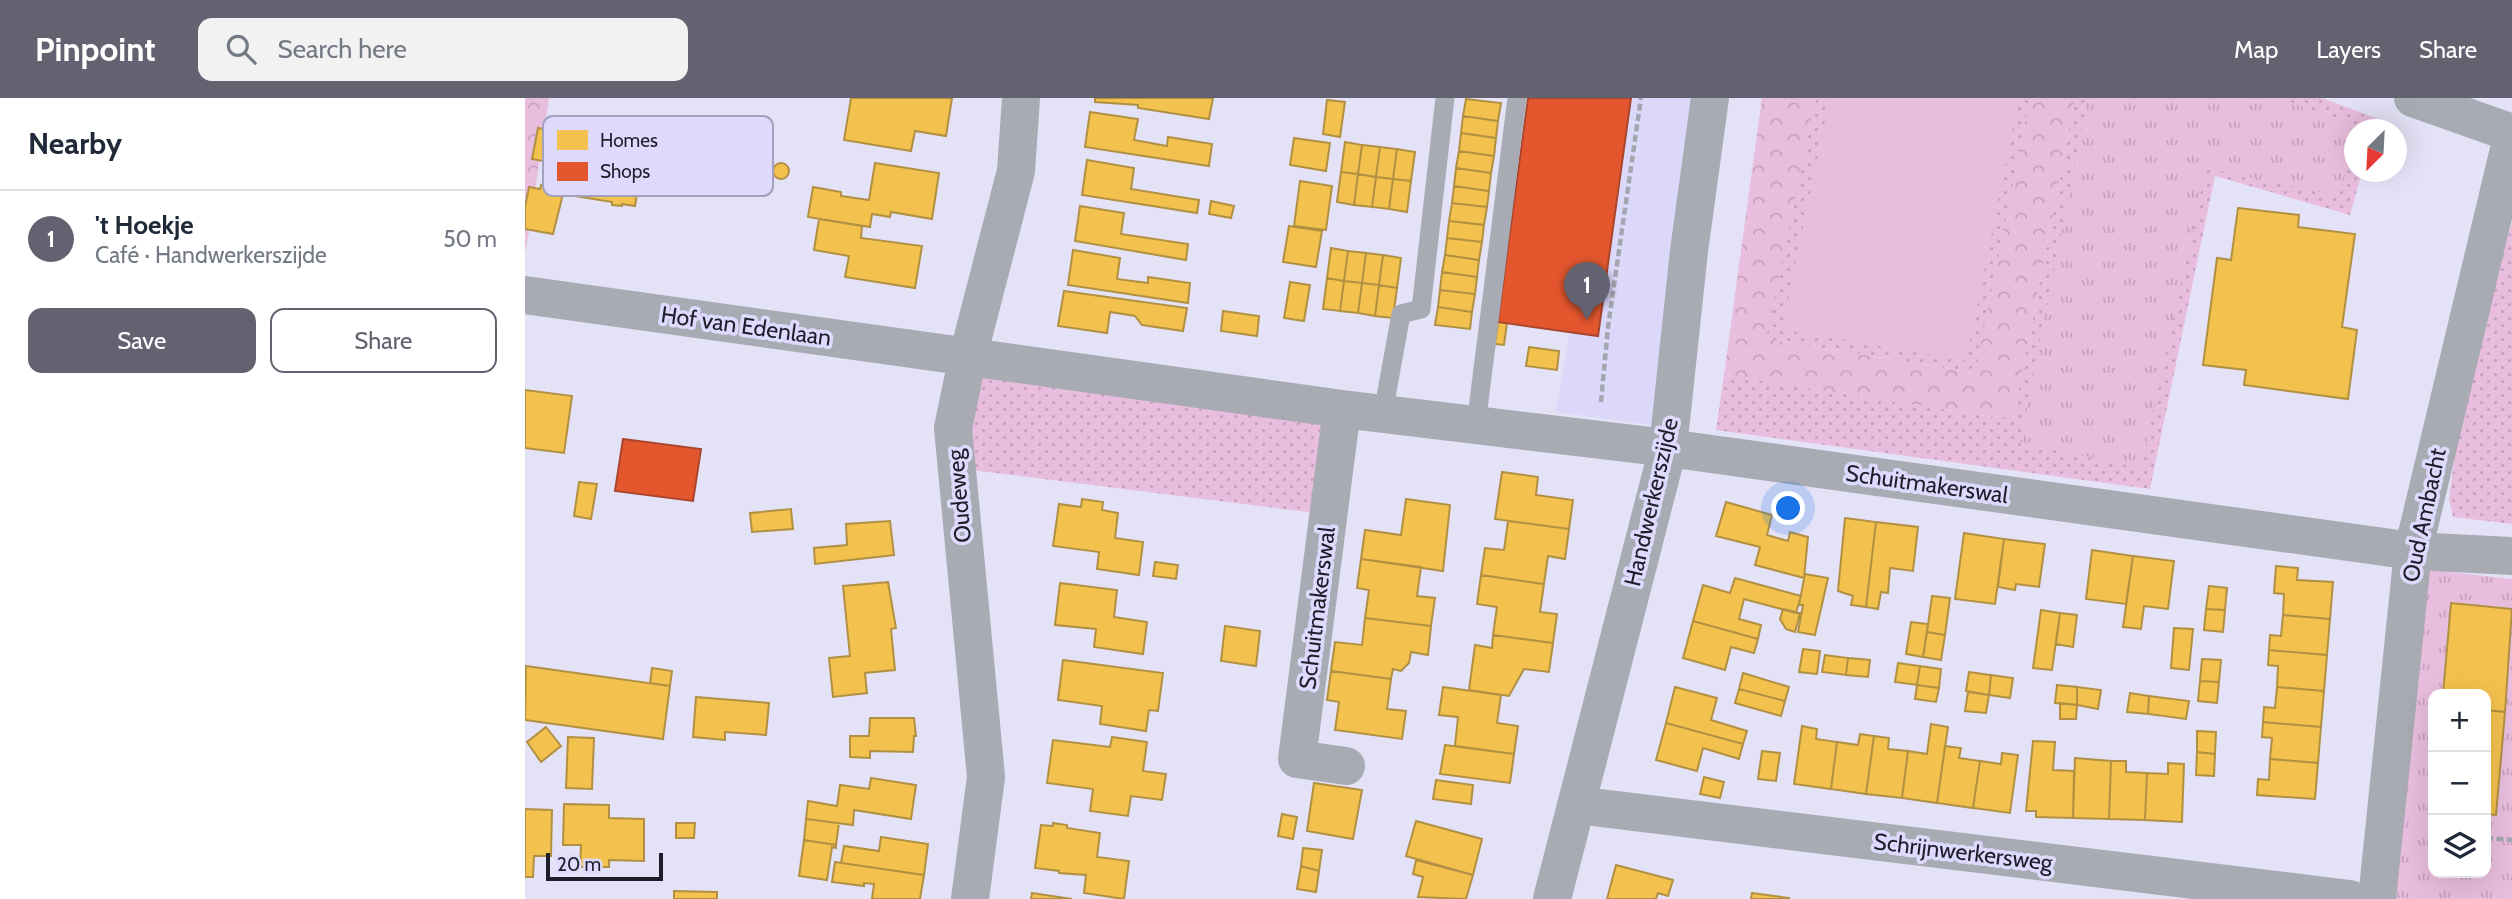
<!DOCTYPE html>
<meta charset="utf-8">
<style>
:root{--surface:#fff;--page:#f2f2f3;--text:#1f2937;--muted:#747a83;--line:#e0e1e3;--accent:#636271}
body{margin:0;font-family:Cabin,sans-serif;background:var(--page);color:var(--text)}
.controls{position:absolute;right:21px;bottom:21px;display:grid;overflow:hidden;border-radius:14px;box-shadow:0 7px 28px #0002}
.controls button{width:63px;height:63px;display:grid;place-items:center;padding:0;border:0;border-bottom:2px solid var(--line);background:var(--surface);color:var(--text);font:35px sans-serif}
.compass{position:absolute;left:1819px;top:21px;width:63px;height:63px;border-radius:50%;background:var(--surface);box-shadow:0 7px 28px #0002;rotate:204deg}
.scale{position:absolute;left:21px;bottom:18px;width:117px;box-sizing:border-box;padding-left:7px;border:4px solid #1e1d2a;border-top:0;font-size:19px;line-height:24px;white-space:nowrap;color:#1e1d2a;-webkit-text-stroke:5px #dddafe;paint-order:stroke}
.you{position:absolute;left:1264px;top:411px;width:24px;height:24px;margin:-18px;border:5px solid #fff;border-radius:50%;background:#1a73e8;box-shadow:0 0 0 10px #1a73e833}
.badge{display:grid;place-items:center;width:46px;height:46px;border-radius:50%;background:var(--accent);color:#fff;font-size:23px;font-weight:700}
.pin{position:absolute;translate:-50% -58px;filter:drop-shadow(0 2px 4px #0008)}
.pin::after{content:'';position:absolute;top:37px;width:24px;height:21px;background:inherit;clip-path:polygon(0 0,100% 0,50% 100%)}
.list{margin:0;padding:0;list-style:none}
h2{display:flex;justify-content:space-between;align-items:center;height:91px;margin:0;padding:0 28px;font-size:30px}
h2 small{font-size:23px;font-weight:400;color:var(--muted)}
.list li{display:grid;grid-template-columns:46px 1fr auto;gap:21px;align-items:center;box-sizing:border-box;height:98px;padding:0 28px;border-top:2px solid var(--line)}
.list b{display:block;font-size:26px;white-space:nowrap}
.list p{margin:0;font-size:23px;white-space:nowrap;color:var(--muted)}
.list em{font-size:23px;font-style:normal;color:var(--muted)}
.actions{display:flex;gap:14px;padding:21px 28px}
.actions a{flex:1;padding:16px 0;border:2px solid var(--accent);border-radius:14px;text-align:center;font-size:24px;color:var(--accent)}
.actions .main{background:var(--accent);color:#fff}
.icon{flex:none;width:38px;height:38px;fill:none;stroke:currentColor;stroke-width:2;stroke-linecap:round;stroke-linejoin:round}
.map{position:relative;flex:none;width:1987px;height:801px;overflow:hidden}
header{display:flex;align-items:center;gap:42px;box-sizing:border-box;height:98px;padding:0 35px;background:var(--accent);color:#fff}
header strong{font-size:33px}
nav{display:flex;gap:38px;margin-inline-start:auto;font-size:24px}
.search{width:490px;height:63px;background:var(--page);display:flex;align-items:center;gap:18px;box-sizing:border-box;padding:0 24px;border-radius:14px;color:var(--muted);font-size:26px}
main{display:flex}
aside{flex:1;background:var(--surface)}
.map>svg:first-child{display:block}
.built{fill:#dbd8f9}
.grass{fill:url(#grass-dots)}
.forest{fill:url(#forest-crowns)}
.park{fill:url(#park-tufts);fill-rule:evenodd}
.pitch{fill:#e8bddd}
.homes{fill:#f2c14e;stroke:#b29043;stroke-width:2}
.shops{fill:#e4572e;stroke:#a9462d;stroke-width:2}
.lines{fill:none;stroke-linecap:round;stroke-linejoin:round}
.path{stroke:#a4a6af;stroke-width:4.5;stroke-dasharray:7 3.5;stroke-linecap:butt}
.lane{stroke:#a8abb3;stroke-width:19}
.street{stroke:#a8abb3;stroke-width:38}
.labels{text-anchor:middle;stroke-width:7;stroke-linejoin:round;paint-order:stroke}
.street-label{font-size:23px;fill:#1e1d2a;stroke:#dddafe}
.key{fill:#dddafe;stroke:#a4a1be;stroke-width:2}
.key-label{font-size:19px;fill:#1e1d2a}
</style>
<header>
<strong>Pinpoint</strong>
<div class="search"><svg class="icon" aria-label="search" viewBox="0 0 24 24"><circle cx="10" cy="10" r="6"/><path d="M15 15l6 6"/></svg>Search here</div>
<nav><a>Map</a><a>Layers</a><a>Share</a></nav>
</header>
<main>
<aside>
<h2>Nearby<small></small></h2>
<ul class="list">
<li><span class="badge">1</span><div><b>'t Hoekje</b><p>Café · Handwerkerszijde</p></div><em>50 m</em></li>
</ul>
<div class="actions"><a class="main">Save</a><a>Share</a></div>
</aside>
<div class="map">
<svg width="1987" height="801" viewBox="0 0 1987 801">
<defs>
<pattern id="grass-dots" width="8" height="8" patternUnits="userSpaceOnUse" patternTransform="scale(1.75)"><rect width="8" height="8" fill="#e8bddd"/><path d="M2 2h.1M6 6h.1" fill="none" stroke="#c7a2be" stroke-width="1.8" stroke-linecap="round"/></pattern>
<pattern id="forest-crowns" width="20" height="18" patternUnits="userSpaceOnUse" patternTransform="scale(1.75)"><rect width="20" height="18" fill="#e8bddd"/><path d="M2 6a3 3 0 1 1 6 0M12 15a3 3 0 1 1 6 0" fill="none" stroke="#c7a2be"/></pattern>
<pattern id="park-tufts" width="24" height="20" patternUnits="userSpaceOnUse" patternTransform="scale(1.75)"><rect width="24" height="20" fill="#e8bddd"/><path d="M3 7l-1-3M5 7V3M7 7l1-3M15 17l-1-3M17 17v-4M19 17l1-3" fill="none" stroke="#c7a2be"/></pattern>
</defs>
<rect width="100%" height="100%" fill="#e4e2f6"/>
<path class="built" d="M1085,0H1194L1142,329L1031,314Z"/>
<path class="grass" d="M1291,0H1505L1451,275L1240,241Z
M1550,0H1797L1851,20L1848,31L1829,32V74H1837L1825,117L1690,78L1625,391L1191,332L1199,277L1488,322Z
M1987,124V426L1928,419L1924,401L1936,314Z
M455,273L804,325L791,415L446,372L443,329Z"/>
<path class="forest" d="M0,0H24L0,157Z
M1237,0H1291L1241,241L1450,275L1505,0H1550L1488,322L1199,277Z"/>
<path class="park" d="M1563,0H1754L1834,30L1829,32V46L1814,98L1681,70L1616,370L1495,345Z
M1897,471L1987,481V801H1864ZM1908,596H1961V775H1908Z"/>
<path class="pitch" d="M1305,0H1494L1441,263L1257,231Z"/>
<path class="homes" d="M326,0H427L421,38L390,33L386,53L319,42Z
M570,0H688L684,21L613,10V7L570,4Z
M941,1L976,5L973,23L938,18Z
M802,2L820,4L815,39L798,36Z
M565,14L613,21L609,42L642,48L643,39L687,46L684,68L560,49Z
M938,18L973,23L971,40L936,35Z
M29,27L49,30L46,48L86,55L83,72L115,78L110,108L97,106V108L87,107V104L38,96L28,136L0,131V109L4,89L15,91L16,87L19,88L23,64L7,61L13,30L28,33Z
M936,35L971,40L969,58L934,53Z
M769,40L805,45L801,73L765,67Z
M820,44L837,47L833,76L816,74Z
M837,47L855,49L851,79L833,76Z
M855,49L872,51L868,81L851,79Z
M872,51L890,54L886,83L868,81Z
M934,53L969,58L966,75L931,70Z
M562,62L609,70L606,91L674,102L672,115L557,97Z
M350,65L414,75L407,121L366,114L365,119L347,116L345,129L283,119L288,89L316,94V98L344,102Z
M248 73a8 8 0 1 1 16 0a8 8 0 1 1-16 0Z
M931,70L966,75L964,93L929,88Z
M816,74L833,76L829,107L812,104Z
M833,76L851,79L847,109L829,107Z
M851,79L868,81L864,111L847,109Z
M868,81L886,83L882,114L864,111Z
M775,83L807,88L801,132L769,128Z
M929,88L964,93L962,109L927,105Z
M686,103L709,108L706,120L684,116Z
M927,105L962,109L959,127L924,123Z
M555,108L599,115L596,136L663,146L661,162L550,143Z
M1713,110L1774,117L1773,129L1830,136L1817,229L1832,232L1823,301L1719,287L1721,272L1678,267L1692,160L1706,162Z
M294,121L337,128L336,140L397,148L390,190L320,179L324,158L289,152Z
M924,123L959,127L957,144L922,140Z
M764,128L797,133L791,169L758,164Z
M922,140L957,144L954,162L920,157Z
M806,150L823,153L819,183L802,180Z
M548,152L595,160L592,181L623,185V179L665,185L663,205L543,187Z
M823,153L841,155L837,185L819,183Z
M841,155L858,157L854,187L837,185Z
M858,157L876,160L872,190L854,187Z
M920,157L954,162L952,179L917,174Z
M917,174L952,179L950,196L915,192Z
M802,180L819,183L815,213L798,211Z
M819,183L837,185L833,215L815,213Z
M765,184L785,187L779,223L759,220Z
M837,185L854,187L850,218L833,215Z
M854,187L872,190L868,220L850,218Z
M915,192L950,196L947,214L913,209Z
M539,193L662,210L658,233L617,227L610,218L585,214L582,235L533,228Z
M913,209L947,214L945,231L910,227Z
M698,213L734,218L732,238L696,233Z
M973,224L982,225L979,247L970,246Z
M1004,249L1034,253L1032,272L1001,268Z
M0,292L47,298L39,355L0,350Z
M977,374L1013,379L1011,397L1048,402L1044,431L970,421Z
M54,384L72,386L66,421L49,418Z
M557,401L578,404L577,412L593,415L590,440L618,444L614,477L572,471L574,454L528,448L534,406L556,409Z
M881,401L925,407L918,473L836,461L840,432L876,437Z
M1201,404L1247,417L1242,437L1263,443L1265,434L1283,439L1279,480L1230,467L1235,449L1191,438Z
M266,411L268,431L227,434L225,415Z
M1320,420L1351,424L1341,509L1326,507L1328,498L1313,493Z
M365,423L369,457L290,466L289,450L322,447L321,426Z
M983,423L1044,431L1040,461L1023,458L1019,486L956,477L960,450L979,452Z
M1351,424L1393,429L1388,473L1365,470L1363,495L1356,494L1353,511L1341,509Z
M1439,435L1479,441L1470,506L1430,501Z
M1479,441L1520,446L1514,489L1491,486L1490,492L1473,489Z
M1567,452L1608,458L1601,506L1561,501Z
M1608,458L1649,463L1643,511L1619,508L1616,531L1598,529Z
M836,461L896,469L892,498L910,500L906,528L840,520L844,492L832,490Z
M630,464L653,467L651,481L628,478Z
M1751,468L1773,470L1772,482L1808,484L1805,521L1758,517L1759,496L1749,495Z
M1280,476L1303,480L1290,537L1273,534L1278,507H1274Z
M956,477L1019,486L1015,514L1032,516L1028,545L968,537L972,509L952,506Z
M1210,480L1276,498L1271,515L1219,501L1214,521L1236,527L1233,541L1168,523L1178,487L1205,495Z
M363,484L371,530L366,531L370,572L340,575L342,595L308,599L304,560L325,558L318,488Z
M535,485L592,492L589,519L622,524L618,556L569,549L571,531L530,527Z
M1684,488L1702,490L1700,512L1681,511Z
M1407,498L1425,500L1420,537L1402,534Z
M1926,505L1987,511L1980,614L1961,612V596H1918Z
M1258,511L1275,515L1270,534L1261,531L1255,521Z
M1681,511L1700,512L1698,534L1679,532Z
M1516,512L1535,515L1527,572L1508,570Z
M1535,515L1552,517L1548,549L1531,546Z
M1758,517L1805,521L1802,557L1744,552L1745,537L1756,538Z
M840,520L906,528L903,557L886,554L884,565L876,573L868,571L866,581L806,573L810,544L837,547Z
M1168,523L1233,541L1229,555L1206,549L1200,572L1158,560Z
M1386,524L1403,526L1398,559L1381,556Z
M700,528L735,533L731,568L696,563Z
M1649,530L1668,531L1664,572L1646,570Z
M1402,534L1420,537L1416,562L1398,559Z
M968,537L1028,545L1024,574L999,571L984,598L944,592L950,547L967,550Z
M1278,551L1295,553L1292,576L1274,574Z
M1744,552L1802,557L1799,593L1752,589L1753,568L1743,567Z
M1300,557L1323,560L1321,577L1297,574Z
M1323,560L1345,562L1343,579L1321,577Z
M1677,561L1696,562L1694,584L1675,583Z
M538,562L638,575L633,613L624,612L621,633L575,626L577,608L533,602Z
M1373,565L1395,568L1392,587L1370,584Z
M1,568L145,588L138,641L0,622Z
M1395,568L1416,571L1414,590L1392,587Z
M127,570L147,573L145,588L125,585Z
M806,573L866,581L862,611L881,613L877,641L810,632L814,604L802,602Z
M1444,574L1466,577L1464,597L1441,593Z
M1218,575L1264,589L1260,603L1214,591Z
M1466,577L1488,580L1485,600L1464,597Z
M1675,583L1694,584L1692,605L1673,603Z
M1392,587L1414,590L1411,604L1390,601Z
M1532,587L1552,589V607L1530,605Z
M918,589L976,597L972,625L993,628L989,656L930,648L933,619L914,617Z
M1150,589L1192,600L1186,622L1222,633L1218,646L1141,625Z
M1552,589L1576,592L1573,611L1552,607Z
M1752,589L1799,593L1796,629L1738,624L1739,609L1750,610Z
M1214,591L1260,603L1256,618L1210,605Z
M1443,594L1464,597L1461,615L1440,613Z
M1605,595L1624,598L1623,616L1602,614Z
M1624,598L1664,603L1661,621L1623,616Z
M171,599L244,605L241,637L200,634V642L168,639Z
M1535,605L1552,607L1551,621H1535Z
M1961,612L1980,614L1971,717L1961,716Z
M345,620H389L391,638H389L388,654L345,653V660L325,659V638H344Z
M1738,624L1796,629L1793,665L1745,661L1747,640L1737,639Z
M1141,625L1218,646L1214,661L1178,650L1172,673L1131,662Z
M1406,626L1423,629L1412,705L1377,700L1383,653L1402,656Z
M1277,628L1292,631L1291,641L1312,644L1306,691L1269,686Z
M21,629L36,648L16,664L2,644Z
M1672,633L1691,634L1690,656L1672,654Z
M1335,636L1349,638L1341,696L1306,691L1312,644L1333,647Z
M1349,638L1364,640L1363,651L1383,653L1377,700L1341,696Z
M43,639L69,640L67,691L41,690Z
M587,639L622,644L618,673L641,676L637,702L606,698L603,718L565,713L568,691L522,685L528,642L585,649Z
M1508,643L1530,644L1528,672L1549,673L1548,720L1511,719V713H1501Z
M920,647L989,656L985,685L915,676Z
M1420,648L1436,650L1434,660L1455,663L1448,710L1412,705Z
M1237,653L1255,655L1251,683L1233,681Z
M1672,654L1690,656L1689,678L1671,677Z
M1477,655L1493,657L1485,715L1448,710L1455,663L1476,666Z
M1550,660L1586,663L1584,721L1548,720Z
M1745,661L1793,665L1790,701L1732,697L1733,681L1744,682Z
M1586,663H1601V674L1622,675L1620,722L1584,721Z
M1643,665L1659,666L1657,724L1620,722L1622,675L1643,676Z
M1179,679L1199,684L1195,700L1175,696Z
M346,680L391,687L386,721L329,712L328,727L281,721L283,703L312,708L315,687L344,691Z
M911,682L948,687L946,706L908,701Z
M789,685L837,692L828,741L782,733Z
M39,706L84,707V720L119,721V763L84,762V769H55L56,747H38Z
M0,711L27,712L26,758H9L8,779H0Z
M757,716L772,719L768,741L753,738Z
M281,721L314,725L311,747L279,742Z
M891,723L957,741L948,777L881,758Z
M151,725H170L169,740H151Z
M528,725L542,727V730L575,735L572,759L604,763L599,801L559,795L561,777L534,775V773L510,770L516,727L528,728Z
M356,739L403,746L399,777L316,765L319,748L354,753Z
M279,742L311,747V750L307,749L302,782L274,778Z
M778,750L797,752L794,773L776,768Z
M891,762L948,777L941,801L893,799L898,779L888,776Z
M310,764L399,777L395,801H347L349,786L339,785V788L307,784Z
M1091,767L1148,782L1143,798L1133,795L1131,801H1082Z
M776,768L794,773L791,794L772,791Z
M149,793L192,794V801H149Z
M507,795L547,801H506Z
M1227,795L1264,800V801H1226Z"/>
<path class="shops" d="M1003,0H1106L1073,238L973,224Z
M98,341L176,351L168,403L90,393Z"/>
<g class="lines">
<path class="path" d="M1076,304L1083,229L1116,0
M1961,740L1987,742"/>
<path class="lane" d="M858,315L876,216L896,211L920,0
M951,327L992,0"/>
<path class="street" d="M1888,0L1987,35
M0,197L817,311L1143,350L1888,453L1987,458
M817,311L772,661L821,668
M1051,707L1825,801
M445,801L461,679L428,330L443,258L491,73L496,0
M1027,801L1143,350L1164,153L1185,0
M1852,801L1888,453L1987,39"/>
</g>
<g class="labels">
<g class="street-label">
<text transform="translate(221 228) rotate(8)" y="8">Hof van Edenlaan</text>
<text transform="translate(1402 386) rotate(8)" y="8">Schuitmakerswal</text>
<text transform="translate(434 398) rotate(-95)" y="8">Oudeweg</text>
<text transform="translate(1126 404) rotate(-77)" y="8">Handwerkerszijde</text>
<text transform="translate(1899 417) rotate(-78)" y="8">Oud Ambacht</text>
<text transform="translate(792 510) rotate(-83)" y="8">Schuitmakerswal</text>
<text transform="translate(1438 754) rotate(7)" y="8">Schrijnwerkersweg</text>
</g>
</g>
<rect x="18" y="18" width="230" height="80" rx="10" class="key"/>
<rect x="32" y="32" width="31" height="20" fill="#f2c14e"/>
<rect x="32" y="64" width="31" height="19" fill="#e4572e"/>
<g class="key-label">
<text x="75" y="49">Homes</text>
<text x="75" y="80">Shops</text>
</g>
</svg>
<div class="controls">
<button>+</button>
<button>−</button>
<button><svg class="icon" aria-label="layers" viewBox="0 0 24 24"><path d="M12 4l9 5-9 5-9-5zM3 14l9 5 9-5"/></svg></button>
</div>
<svg class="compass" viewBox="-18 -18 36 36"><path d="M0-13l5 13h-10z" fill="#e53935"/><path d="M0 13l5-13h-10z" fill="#747a83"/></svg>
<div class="scale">20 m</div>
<div class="you"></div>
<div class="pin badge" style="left:1062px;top:222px">1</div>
</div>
</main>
